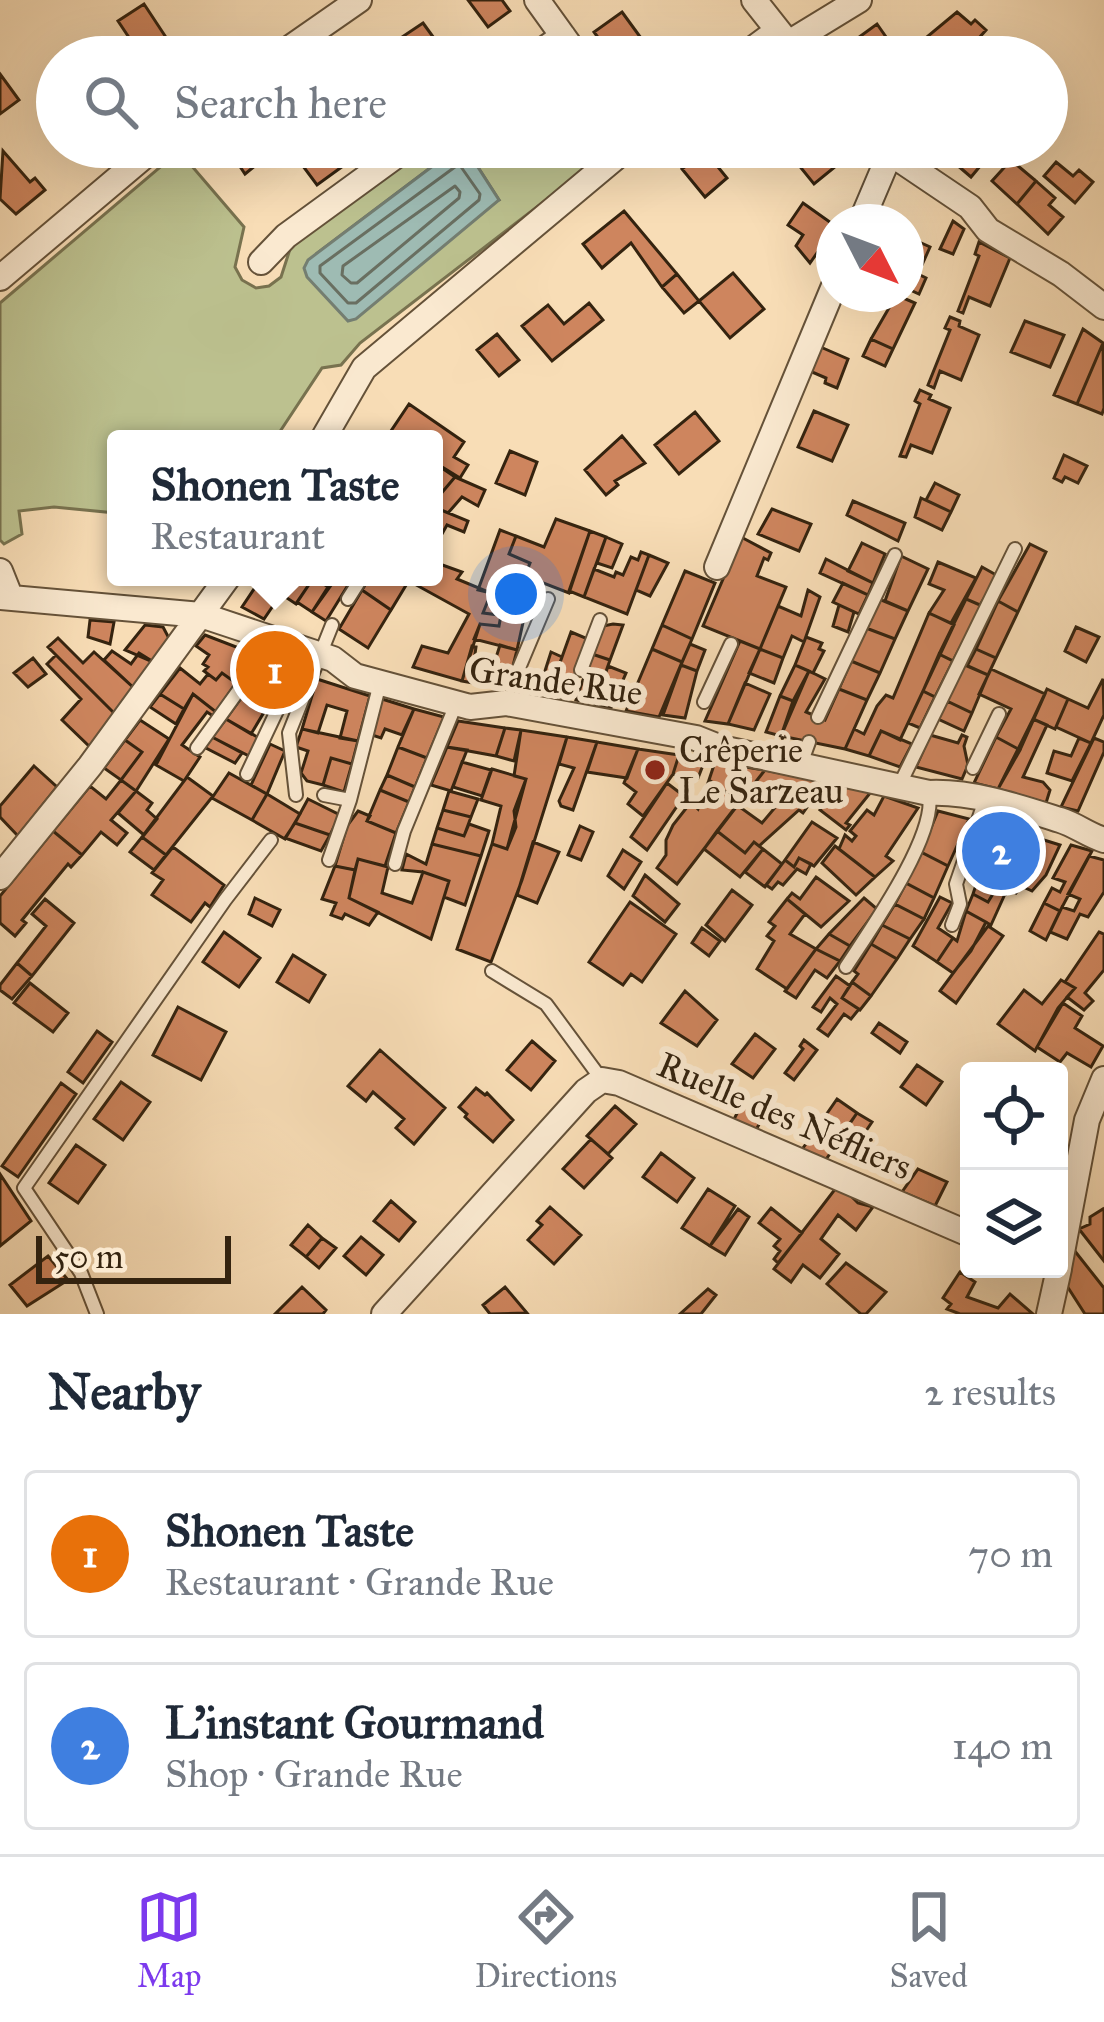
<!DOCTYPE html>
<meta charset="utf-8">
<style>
:root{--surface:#fff;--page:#f2f2f3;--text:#1f2937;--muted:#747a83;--line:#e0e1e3;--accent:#7c3aed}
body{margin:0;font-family:"IM FELL Great Primer",serif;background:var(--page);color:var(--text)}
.controls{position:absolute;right:36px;bottom:36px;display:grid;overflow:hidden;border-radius:12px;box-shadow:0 12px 48px #0002}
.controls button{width:108px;height:108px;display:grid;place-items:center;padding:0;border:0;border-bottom:3px solid var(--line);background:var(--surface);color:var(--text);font:60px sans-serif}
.compass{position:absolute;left:816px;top:204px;width:108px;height:108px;border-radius:50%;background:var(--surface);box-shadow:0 12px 48px #0002;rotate:132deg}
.scale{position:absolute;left:36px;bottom:30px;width:195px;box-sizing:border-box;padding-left:12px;border:6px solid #34230f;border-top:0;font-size:33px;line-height:42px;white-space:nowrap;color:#34230f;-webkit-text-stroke:9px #fae9d0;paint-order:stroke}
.you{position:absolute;left:516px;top:594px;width:42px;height:42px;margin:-30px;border:9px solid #fff;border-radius:50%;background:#1a73e8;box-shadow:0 0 0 18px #1a73e833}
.badge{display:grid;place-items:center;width:78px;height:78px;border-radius:50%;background:var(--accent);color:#fff;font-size:39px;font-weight:700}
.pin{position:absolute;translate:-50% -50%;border:6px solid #fff;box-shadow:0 3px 12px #0006}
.popup{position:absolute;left:107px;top:430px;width:336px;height:156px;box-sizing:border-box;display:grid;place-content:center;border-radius:12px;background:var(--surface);filter:drop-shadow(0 3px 9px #0005);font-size:39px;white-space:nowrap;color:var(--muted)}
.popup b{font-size:45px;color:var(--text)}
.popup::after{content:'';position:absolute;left:50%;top:100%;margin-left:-24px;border:24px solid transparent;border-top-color:var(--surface)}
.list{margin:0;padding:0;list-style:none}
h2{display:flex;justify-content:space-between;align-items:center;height:156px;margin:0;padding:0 48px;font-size:51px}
h2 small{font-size:39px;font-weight:400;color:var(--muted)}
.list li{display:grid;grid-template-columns:78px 1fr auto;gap:36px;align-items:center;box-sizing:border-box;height:168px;margin:0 24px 24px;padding:0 24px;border:3px solid var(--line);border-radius:12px}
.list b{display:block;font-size:45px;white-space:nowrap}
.list p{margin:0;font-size:39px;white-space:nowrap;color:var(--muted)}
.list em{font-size:39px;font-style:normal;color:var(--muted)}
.icon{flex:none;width:66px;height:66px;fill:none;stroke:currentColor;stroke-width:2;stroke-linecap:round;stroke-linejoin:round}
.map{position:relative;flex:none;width:1104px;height:1314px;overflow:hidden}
.search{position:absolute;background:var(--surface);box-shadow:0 12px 48px #0002;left:36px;right:36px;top:36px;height:132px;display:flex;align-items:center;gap:30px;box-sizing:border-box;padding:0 42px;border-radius:66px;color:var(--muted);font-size:45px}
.sheet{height:540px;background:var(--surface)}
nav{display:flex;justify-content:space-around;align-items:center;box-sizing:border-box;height:168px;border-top:3px solid var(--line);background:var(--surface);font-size:33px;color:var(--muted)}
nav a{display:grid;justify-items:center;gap:6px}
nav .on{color:var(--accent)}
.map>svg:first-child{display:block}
.green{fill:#bcc18f;stroke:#78724f;stroke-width:3}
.water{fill:#9ebbb3;stroke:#747e71;stroke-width:3}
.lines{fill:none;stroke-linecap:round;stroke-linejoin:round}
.shore{stroke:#696f61;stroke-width:3}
.building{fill:#ce855e;stroke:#34230f;stroke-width:3}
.service-casing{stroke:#655239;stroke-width:16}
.minor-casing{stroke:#655239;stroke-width:28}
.service{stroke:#fae9d0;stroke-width:12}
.minor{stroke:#fae9d0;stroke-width:24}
.poi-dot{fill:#8f2418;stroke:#fae9d0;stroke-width:4.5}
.labels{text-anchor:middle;stroke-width:12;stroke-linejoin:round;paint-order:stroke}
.street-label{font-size:36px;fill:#34230f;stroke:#fae9d0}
.poi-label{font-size:36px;fill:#34230f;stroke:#fae9d0;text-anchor:start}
</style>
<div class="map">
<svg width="1104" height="1314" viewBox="0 0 1104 1314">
<rect width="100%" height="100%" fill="#f8ddb6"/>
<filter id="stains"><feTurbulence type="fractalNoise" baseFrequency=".00167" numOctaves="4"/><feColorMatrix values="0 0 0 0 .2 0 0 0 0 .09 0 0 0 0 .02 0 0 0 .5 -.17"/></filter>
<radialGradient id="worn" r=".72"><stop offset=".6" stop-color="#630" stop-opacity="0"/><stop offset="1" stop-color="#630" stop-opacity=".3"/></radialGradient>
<path class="green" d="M423,147H458L316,254L499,200L465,147H615L360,343L341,365L322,368L275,439H116V513L54,507L19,511L22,534L4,544L0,540V303L179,151L244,227L235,267L242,280L256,288L269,286L281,277L292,243Z"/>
<path class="water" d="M458,147H465L499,200L356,319L348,321L307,277L304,268L308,260Z"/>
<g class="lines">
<path class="shore" d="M459,164L480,194L479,200L356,303H348L320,273V266Z
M455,186L460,192L459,198L357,283H351L342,275L343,266Z"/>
</g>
<path class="building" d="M468,0H502L510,11L488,27Z
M144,4L173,48L158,57H142L118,21Z
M622,12L649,49L639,57H612L594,32Z
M957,12L971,24L975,20L986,30L962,57H950L928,36Z
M423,23L444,52L437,57H417L402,37Z
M877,24L900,57H864L851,43Z
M0,74L19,100L0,114Z
M227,147H278L245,174Z
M303,147H347L354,158L317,185L294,154Z
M807,147H838L847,157L814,184L793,158Z
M936,147H983L991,153L971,177Z
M3,151L30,182L35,178L45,190L16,214L0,199Z
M705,151L727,178L705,197L682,169Z
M1011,160L1036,181L1017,204L992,181Z
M1056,162L1073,176L1079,170L1093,182L1075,203L1044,176Z
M1036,181L1055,198L1049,205L1063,217L1048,234L1017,204Z
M803,203L834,225V235L828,243L834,249L830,255L824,250L820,255L817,253L810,263L796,246L803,235L788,225Z
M624,211L677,274L662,287L631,243L602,268L583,244Z
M953,221L964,229L953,254L940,249Z
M906,236L930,247L918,274L926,278L919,294L906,288Z
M979,242L1010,258L990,306L969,297L963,313L958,311L979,256L975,254Z
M733,273L764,309L730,338L699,301Z
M677,274L699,301L684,313L662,287Z
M901,297L915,303L893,349L871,339L893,301Z
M589,303L603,320L552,361L522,326L548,305L564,324Z
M950,317L960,321L959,326L979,335L961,380L940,371L934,388L928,385L950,330L945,328Z
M1025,321L1064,335L1050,367L1011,352Z
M1083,329L1103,343L1077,404L1054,395Z
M497,334L519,360L499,376L477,350Z
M871,339L893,349L885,366L863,356Z
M1103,343L1104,408L1102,414L1077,404Z
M816,345L848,359L837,388L825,383L826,378L805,369Z
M920,390L931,395L929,399L950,408L932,453L911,445L906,457L900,456L920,404L915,401Z
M409,404L464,442L454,457L468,465L460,478L434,462V439H402L391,431Z
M814,411L848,425L832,461L798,447Z
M695,412L719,441L679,474L655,445Z
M622,436L645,463L615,481L618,485L606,495L585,470Z
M510,451L537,462L525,495L496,483Z
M1064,455L1087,466L1078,483L1065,477L1062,482L1054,478Z
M436,464L455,477L434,502V466Z
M455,477L485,490L478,506L462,497L448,513L434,507V502Z
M935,483L959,495L951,512L926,500Z
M921,498L951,512L942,530L915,517Z
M853,501L905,523L898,541L847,515Z
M434,507L468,521L464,532L447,525L438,541L434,539Z
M772,509L811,524L799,551L758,534Z
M556,519L590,531L569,593L525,576L530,563L509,554L516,536L544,547Z
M500,530L516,536L509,554L530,563L522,582L511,578L504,597L518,602L514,617L483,613L491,593L478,590Z
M590,531L606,537L584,597L569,591Z
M606,537L622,544L612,568L597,563Z
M741,537L771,553L768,560L764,558L757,576L786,587L760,649L703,626Z
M862,543L885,554L873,583L848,571Z
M1030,544L1046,552L1018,612L998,601Z
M641,552L649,555L627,614L584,597L594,569L614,577L616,572L623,575L631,557L638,560Z
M649,555L668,563L650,596L636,590Z
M901,556L928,569L908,611L885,601Z
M826,559L873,583L868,595L820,573Z
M434,562L462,572L457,579L491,593L483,613L501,615L499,626L480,624L462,681L413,667L422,646L448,653L469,614L409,581L411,577H434Z
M938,562L976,578L951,623L929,613L944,590L929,584Z
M982,567L998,576L980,605L966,599Z
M685,571L715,583L692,639L662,625Z
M262,577L282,590L292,577H314L296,604L281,594L264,619L242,607Z
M314,577L328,587L312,612L297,602Z
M337,577H353L326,621L312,612Z
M370,577H411L391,610L362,590Z
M843,583L868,595L859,614L833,602Z
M362,590L391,610L368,648L339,629Z
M808,590L820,597L804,642L792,636L783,658L760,649L778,606L801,616Z
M879,599L908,611L895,639L866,628Z
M966,599L982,606L953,661L939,654Z
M998,601L1018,612L996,658L976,649Z
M839,605L854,612L848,632L833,626Z
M929,613L954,625L900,740L881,731L869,756L845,749L854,729L864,734L877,706L886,695L893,698Z
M501,615L524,618L517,650L474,639L480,624L499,626Z
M90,620L114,622L110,644L88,637Z
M613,624L623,625L610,660L592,654L603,626Z
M145,625L163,627L171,642L155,663L125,650Z
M662,625L692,639L682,662L652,649Z
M1076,627L1099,637L1086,662L1065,651Z
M866,628L895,639L880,673L851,661Z
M571,632L588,639L566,698L548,696Z
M205,635L257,655L236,683L222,673L216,680L204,671L208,667L203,664L209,655L196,646Z
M806,637L822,643L819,649L824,651L813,673L795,665Z
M58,638L83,663L94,652L135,689L116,715L48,647Z
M740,641L760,649L728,724L705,721Z
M690,644L705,650L697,671L681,665Z
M500,645L517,650L507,689L462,681L472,646L476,647L475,654L487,657L485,662L494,664Z
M652,649L682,662L659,717L626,711Z
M760,649L783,658L774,683L749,673Z
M976,649L996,658L988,675L967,666Z
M112,651L131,664L139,653L155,663L135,689L104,660Z
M551,652L562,657L548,696L528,693L535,672L544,674Z
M592,654L610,660L595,703L576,700Z
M939,654L953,661L935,697L923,691Z
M56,655L116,715L90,747L62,720L81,699L47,664Z
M33,658L46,674L28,687L14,673Z
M269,659L291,667L251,734L226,719Z
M851,661L880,673L867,700L839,689Z
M964,664L988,675L972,713L947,701Z
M681,665L697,671L685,718L663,715Z
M795,665L809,671L793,701L780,696Z
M608,666L626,673L611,708L595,705Z
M291,667L304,672L290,702L275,694Z
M180,668L200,684L208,674L216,680L222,673L236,683L216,712L193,694L184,709L160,694Z
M991,669L1045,694L1020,750L996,737L1011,709L979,694Z
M809,671L825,679L806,712L825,720L839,689L867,700L845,749L781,736Z
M317,679L370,696L358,741L340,738L347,711L327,705L318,733L302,729Z
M1103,679L1104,715L1091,743L1056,727L1068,699L1088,708Z
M745,683L770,694L754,730L728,724Z
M1047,689L1068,699L1055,729L1033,719Z
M923,691L935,697L920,728L908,723Z
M160,694L184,709L176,724L150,707Z
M193,694L216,712L213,716L207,712L182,745L200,757L184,781L156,765Z
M780,696L793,701L781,736L766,732Z
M382,699L414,709L402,735L385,729L381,738L372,735Z
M947,701L972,713L964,731L938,719Z
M414,709L444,717L427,758L398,747Z
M226,719L259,738L254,753L249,756L212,737Z
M1033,719L1047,725L1023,777L1043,782L1050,790L1046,803L998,789Z
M140,720L169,739L136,791L121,780L142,752L125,740Z
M458,721L505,728L496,756L447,747Z
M505,728L521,730L514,761L496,756Z
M302,729L358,741L352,764L331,758L323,785L307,781L301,773L308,751L296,747Z
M521,730L567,737L522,880L491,962L457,949L492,844L507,849L516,827L514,811L526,779L514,776Z
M881,731L912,744L900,767L869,756Z
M930,735L958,743L962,735L967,737L964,746L968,765L962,779L916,767Z
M212,737L242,753L235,763L204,747Z
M567,737L597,742L573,810L561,806L559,801L574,768L559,764Z
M996,737L1020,750L998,789L974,783Z
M1079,738L1091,743L1072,781L1047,773L1054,751L1071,756Z
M1094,738L1104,742V752L1078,811L1061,807Z
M125,740L142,752L121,780L104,768Z
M597,742L638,749L627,778L587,772Z
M270,744L285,751L267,794L251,785Z
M398,747L427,758L415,787L387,775Z
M447,747L467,750L451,791L431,785Z
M638,749L679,755L673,774L643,816L628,804L636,792L624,783Z
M679,755L705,760L698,778L673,774Z
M331,758L352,764L344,792L323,785Z
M462,762L491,770L482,796L453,787Z
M715,762L764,770H765L740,802L709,780Z
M34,766L57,787L18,836L0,817V806Z
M492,769L526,779L507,849L492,844L501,806L481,800Z
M765,770L825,782L803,813L799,810L759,846L754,842L745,853L717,831L737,805L762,823L783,798L754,784Z
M229,773L267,794L252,820L212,798Z
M387,775L415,787L409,802L380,790Z
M187,777L213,796L166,855L142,837Z
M121,780L136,791L111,820L127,833L117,845L101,832L82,855L53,831L90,786L106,799Z
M709,780L740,802L677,884L657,868L666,855V840L673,825L691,802L698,809Z
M667,783L684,796L647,850L631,837Z
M838,785L871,792L846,823L850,825L846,830L820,810Z
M380,790L409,802L396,833L367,821Z
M136,791L152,803L147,810L157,819L144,835L118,813Z
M449,791L478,799L471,817L443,810Z
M267,794L300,814L285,839L252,820Z
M884,796L918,808L886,856L893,861L875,877L839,849L845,835L852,841L856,836L850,831L867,810L874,815Z
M308,799L340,815L330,835L295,823Z
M443,810L471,817L464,836L437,828Z
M358,811L370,816L367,821L396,833L385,866L358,859L355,870L335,866L347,826Z
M938,811L969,819L948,866L921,852Z
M812,822L837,838L814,866L799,858L794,867L785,860Z
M295,823L330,835L321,851L285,838Z
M469,824L489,831L481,856L432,844L437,828L464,836Z
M986,825L1031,836L1006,894L996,889L988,902L973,894L982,867L972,864Z
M580,826L593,832L581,860L568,855Z
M53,831L82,855L71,867L68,864L22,920L26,923L15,936L0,923V896Z
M717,831L745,853L754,842L763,849L740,877L704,849Z
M1031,836L1060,845L1046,875L1032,891L1021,886L1016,893L1009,889Z
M142,837L166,855L154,870L130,852Z
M533,842L559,852L537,903L517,895Z
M432,844L481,856L465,905L444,897L449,881L423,872L402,870L406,854L426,864Z
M1071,845L1092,851L1060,911L1044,903L1052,888L1060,892L1065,882L1053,878Z
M835,846L875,877L856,895L822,863Z
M173,847L224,885L210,907L205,903L191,922L152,895L163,880L152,873Z
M763,849L782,864L765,887L745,872Z
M623,850L641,862L624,889L608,876Z
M921,852L948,866L934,898L906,883Z
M1089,856L1104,860V892L1088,917L1080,914L1067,939L1050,932L1062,907L1074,911L1080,899L1068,894Z
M799,858L811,864L806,874L797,869L783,885L778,882L772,889L766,885L785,860L794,867Z
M358,859L388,867L382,893L412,903L423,872L449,881L431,939L349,898Z
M335,866L355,870L349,898L378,912L369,925L345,914L342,919L331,915L336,903L322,899Z
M645,875L679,904L665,922L633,896Z
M816,877L849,901L821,927L787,899L792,893L800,899Z
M906,883L934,898L924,919L895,904Z
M996,889L1005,894L991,925L966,911L973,894L988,902Z
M732,890L752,905L725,941L706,925Z
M940,897L952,903L938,928L953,938L937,962L913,946Z
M255,898L280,910L272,926L249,914Z
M864,898L877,909L850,946L829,934Z
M45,899L74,923L32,976L17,963L46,926L32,914Z
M787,899L805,914L790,934L816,949L787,989L757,969L774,941L767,936L775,926L769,922Z
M630,902L676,934L642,982L631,974L623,985L589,962Z
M1044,903L1060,911L1046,940L1030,931Z
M895,904L924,919L910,939L882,925Z
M966,911L986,922L971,951L953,973L937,962L953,938L957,941Z
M882,925L910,939L897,959L871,944Z
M988,926L1003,936L956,1003L940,991Z
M702,928L720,941L709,956L692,943Z
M224,932L260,958L239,987L203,962Z
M1099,932L1104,934V970L1085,993L1093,1001L1084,1010L1067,997L1075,988L1065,982Z
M829,934L850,946L840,961L816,949Z
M871,944L897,959L871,996L852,982L858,974L854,971Z
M816,949L840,961L827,978L815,970L796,998L785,991Z
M293,955L325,975L309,1002L277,982Z
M17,963L32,976L12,999L0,990V985Z
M836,976L850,986L842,998L859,1009L851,1019L844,1014L828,1036L818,1029L837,1004L830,998L821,1012L813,1007Z
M1061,980L1075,988L1058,1008L1035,1051L998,1024L1024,990L1042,1004Z
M852,982L871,996L860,1010L842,998Z
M30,983L68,1013L53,1032L14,1003Z
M685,991L717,1020L697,1046L661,1023Z
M1063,1003L1082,1016L1075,1028L1103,1046L1091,1067L1067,1053L1060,1062L1037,1047Z
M178,1007L226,1032L201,1080L153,1055Z
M879,1023L907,1042L900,1053L872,1033Z
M97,1031L112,1042L83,1083L68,1072Z
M755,1034L775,1049L753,1078L732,1064Z
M804,1040L817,1050L794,1080L785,1073L803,1049L800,1046Z
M532,1041L555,1061L531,1090L507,1070Z
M380,1050L445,1108L414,1144L396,1128L404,1119L373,1092L366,1101L348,1086Z
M917,1065L942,1082L926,1105L901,1087Z
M121,1082L150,1102L123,1140L94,1119Z
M61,1083L76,1094L18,1177L2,1166Z
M476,1088L485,1095L487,1093L513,1120L493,1142L465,1117L467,1114L459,1107Z
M837,1099L857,1113L823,1164L801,1151Z
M743,1102L765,1113L755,1132L733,1121Z
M615,1106L636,1124L608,1154L587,1136Z
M857,1113L872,1122L851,1153L836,1143Z
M591,1139L612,1158L584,1188L563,1169Z
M76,1145L105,1165L78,1203L49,1183Z
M661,1153L694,1178L677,1202L643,1177Z
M918,1169L947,1182L935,1206L902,1192Z
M0,1174L31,1221L0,1246Z
M839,1184L858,1203L873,1207L856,1230L838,1215L821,1239L839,1254L820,1278L803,1265L791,1282L774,1269Z
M708,1189L735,1206L710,1246L682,1228Z
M391,1201L415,1222L399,1241L374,1221Z
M550,1207L581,1235L554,1264L528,1240L542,1225L537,1221Z
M771,1208L802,1233L778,1263L774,1259L780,1251L774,1246L780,1239L759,1223Z
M738,1209L749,1217L725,1255L710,1246Z
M1103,1209L1104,1211V1261L1079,1229L1090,1224V1217Z
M308,1225L322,1238L306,1257L291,1245Z
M361,1237L383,1255L366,1275L344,1256Z
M322,1238L336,1248L319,1268L306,1257Z
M1074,1250L1104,1288V1314H1085L1067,1286Z
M48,1256L68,1280L27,1306L10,1285Z
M846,1263L886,1292L866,1314H861L827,1284Z
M960,1272L975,1282L967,1297L998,1308L1010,1294L1033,1314H960L947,1309L951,1304L943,1298Z
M302,1287L326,1310L323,1314H275Z
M505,1287L527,1313L490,1314L483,1305Z
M708,1289L716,1295L701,1314H680Z"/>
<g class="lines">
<defs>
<path id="service" d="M348,599L362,577
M519,668L548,599
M581,670L600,620
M704,702L731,644
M818,717L895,555
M197,748L275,640
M801,764L809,742
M973,768L999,714
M247,774L283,698
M899,786L1015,549
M296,795L289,733L332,625
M324,795L350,800
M329,860L350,800L380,683
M395,864L404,831L456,704
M952,925L960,904L956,884L985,800
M846,967C870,930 937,836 929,794
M492,971L546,1004L602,1080
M97,1314L81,1273L24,1188L225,900L271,840"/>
<path id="minor" d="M537,0L578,57
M754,0L799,57
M787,44L859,0
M277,57L359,0
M533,57L563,36
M742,57L777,31
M881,147L970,207L988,230L1061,274L1104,307
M861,222L889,156
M261,262L286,236L408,147
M0,278L155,147
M323,439L364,368L628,147
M717,567L834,286
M0,571L10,596
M0,597L201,615L333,659L355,676L470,707L506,703L696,738L721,748L929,793C972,791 1019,807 1060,820C1076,825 1088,835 1104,840
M0,877L90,766L228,577
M1059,1268L1087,1120L1104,1079
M384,1314L586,1091L602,1080L619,1083L969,1234
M1049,1314L1059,1269"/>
</defs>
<use href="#service" class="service-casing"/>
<use href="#minor" class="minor-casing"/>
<use href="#service" class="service"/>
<use href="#minor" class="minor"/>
</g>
<circle class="poi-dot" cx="655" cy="770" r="12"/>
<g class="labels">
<g class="street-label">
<text transform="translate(556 680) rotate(8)" y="13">Grande Rue</text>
<text transform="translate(785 1115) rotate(23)" y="13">Ruelle des Néfliers</text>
</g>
<g class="poi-label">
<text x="679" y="762">Crêperie<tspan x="679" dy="41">Le Sarzeau</tspan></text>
</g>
</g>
<rect width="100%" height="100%" filter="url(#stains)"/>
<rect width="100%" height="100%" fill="url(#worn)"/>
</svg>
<div class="controls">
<button><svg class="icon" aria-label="locate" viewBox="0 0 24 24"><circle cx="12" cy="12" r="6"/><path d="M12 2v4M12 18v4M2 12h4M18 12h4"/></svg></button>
<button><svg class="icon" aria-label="layers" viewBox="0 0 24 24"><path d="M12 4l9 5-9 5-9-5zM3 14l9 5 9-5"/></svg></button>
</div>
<svg class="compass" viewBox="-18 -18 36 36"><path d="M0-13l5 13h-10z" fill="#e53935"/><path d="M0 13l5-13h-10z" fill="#747a83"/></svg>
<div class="scale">50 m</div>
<div class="you"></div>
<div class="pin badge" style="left:275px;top:670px;background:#e8710a">1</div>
<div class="popup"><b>Shonen Taste</b>Restaurant</div>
<div class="pin badge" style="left:1001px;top:851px;background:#3f7fe0">2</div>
<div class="search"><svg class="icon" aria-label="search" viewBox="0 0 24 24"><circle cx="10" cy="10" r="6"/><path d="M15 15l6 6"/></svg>Search here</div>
</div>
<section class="sheet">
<h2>Nearby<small>2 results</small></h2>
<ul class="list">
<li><span class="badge" style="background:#e8710a">1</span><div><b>Shonen Taste</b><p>Restaurant · Grande Rue</p></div><em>70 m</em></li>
<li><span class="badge" style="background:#3f7fe0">2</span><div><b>L'instant Gourmand</b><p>Shop · Grande Rue</p></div><em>140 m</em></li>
</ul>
</section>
<nav>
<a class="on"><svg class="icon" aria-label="map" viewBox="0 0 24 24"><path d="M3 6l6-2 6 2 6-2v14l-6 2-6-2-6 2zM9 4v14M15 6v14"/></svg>Map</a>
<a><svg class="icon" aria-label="directions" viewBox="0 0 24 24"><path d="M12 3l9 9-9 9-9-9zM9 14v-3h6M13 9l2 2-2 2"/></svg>Directions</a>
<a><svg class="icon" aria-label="saved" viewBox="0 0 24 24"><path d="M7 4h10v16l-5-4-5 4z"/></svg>Saved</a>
</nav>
